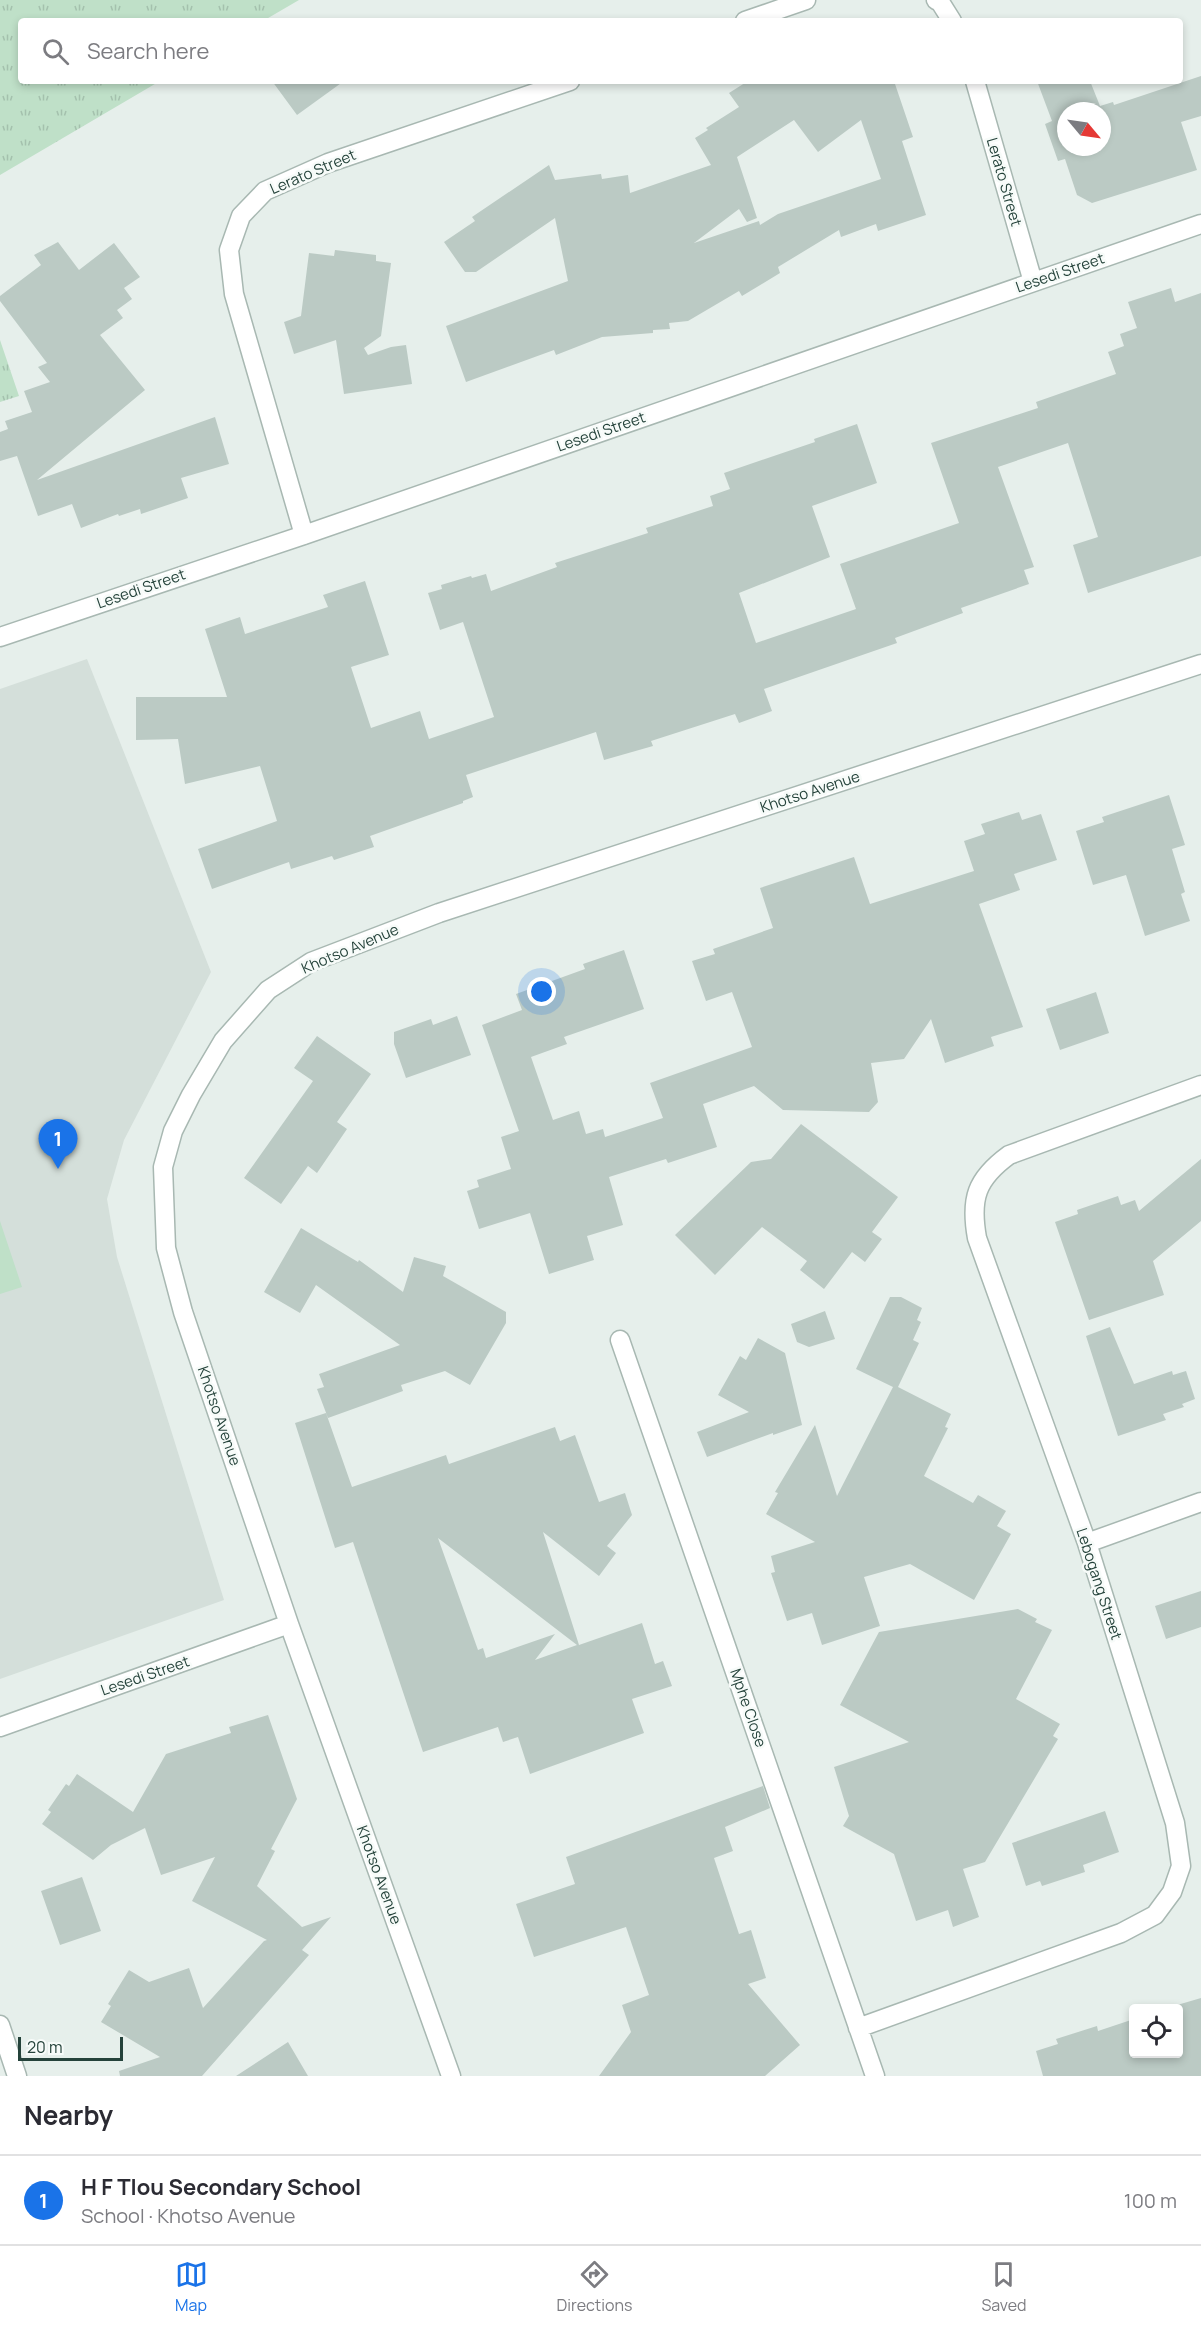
<!DOCTYPE html>
<meta charset="utf-8">
<style>
:root{--surface:#fff;--page:#f7f7f7;--text:#2b2b33;--muted:#7c7c81;--line:#e1e1e2;--accent:#1a73e8}
body{margin:0;font-family:Manrope,sans-serif;background:var(--page);color:var(--text)}
.controls{position:absolute;right:18px;bottom:18px;display:grid;overflow:hidden;border-radius:6px;box-shadow:0 3px 9px #0003}
.controls button{width:54px;height:54px;display:grid;place-items:center;padding:0;border:0;border-bottom:2px solid var(--line);background:var(--surface);color:var(--text);font:30px sans-serif}
.compass{position:absolute;left:1057px;top:102px;width:54px;height:54px;border-radius:50%;background:var(--surface);box-shadow:0 3px 9px #0003;rotate:119deg}
.scale{position:absolute;left:18px;bottom:15px;width:105px;box-sizing:border-box;padding-left:6px;border:3px solid #24423a;border-top:0;font-size:16px;line-height:21px;white-space:nowrap;color:#24423a;-webkit-text-stroke:4px #f7fbf9;paint-order:stroke}
.you{position:absolute;left:542px;top:992px;width:21px;height:21px;margin:-15px;border:4px solid #fff;border-radius:50%;background:#1a73e8;box-shadow:0 0 0 9px #1a73e833}
.badge{display:grid;place-items:center;width:39px;height:39px;border-radius:50%;background:var(--accent);color:#fff;font-size:20px;font-weight:700}
.pin{position:absolute;translate:-50% -50px;filter:drop-shadow(0 2px 3px #0008)}
.pin::after{content:'';position:absolute;top:32px;width:21px;height:18px;background:inherit;clip-path:polygon(0 0,100% 0,50% 100%)}
.list{margin:0;padding:0;list-style:none}
h2{display:flex;justify-content:space-between;align-items:center;height:78px;margin:0;padding:0 24px;font-size:26px}
h2 small{font-size:20px;font-weight:400;color:var(--muted)}
.list li{display:grid;grid-template-columns:39px 1fr auto;gap:18px;align-items:center;box-sizing:border-box;height:90px;padding:0 24px;border-top:2px solid var(--line)}
.list b{display:block;font-size:22px;white-space:nowrap}
.list p{margin:0;font-size:20px;white-space:nowrap;color:var(--muted)}
.list em{font-size:20px;font-style:normal;color:var(--muted)}
.icon{flex:none;width:33px;height:33px;fill:none;stroke:currentColor;stroke-width:2;stroke-linecap:round;stroke-linejoin:round}
.map{position:relative;flex:none;width:1201px;height:2076px;overflow:hidden}
.search{position:absolute;background:var(--surface);box-shadow:0 3px 9px #0003;left:18px;right:18px;top:18px;height:66px;display:flex;align-items:center;gap:15px;box-sizing:border-box;padding:0 21px;border-radius:6px;color:var(--muted);font-size:22px}
.sheet{height:168px;background:var(--surface)}
nav{display:flex;justify-content:space-around;align-items:center;box-sizing:border-box;height:84px;border-top:2px solid var(--line);background:var(--surface);font-size:16px;color:var(--muted)}
nav a{display:grid;justify-items:center;gap:3px}
nav .on{color:var(--accent)}
.map>svg:first-child{display:block}
.built{fill:#d4dfda}
.grass{fill:url(#grass-tufts)}
.park{fill:#bfe0c8}
.building{fill:#bbcac4;fill-rule:evenodd}
.lines{fill:none;stroke-linecap:round;stroke-linejoin:round}
.minor-casing{stroke:#a8b8b2;stroke-width:21}
.minor{stroke:#fff;stroke-width:18}
.labels{text-anchor:middle;stroke-width:5;stroke-linejoin:round;paint-order:stroke}
.street-label{font-size:15px;fill:#24423a;stroke:#f7fbf9}
</style>
<div class="map">
<svg width="1201" height="2076" viewBox="0 0 1201 2076">
<defs>
<pattern id="grass-tufts" width="24" height="20" patternUnits="userSpaceOnUse" patternTransform="scale(1.5)"><rect width="24" height="20" fill="#bfe0c8"/><path d="M3 7l-1-3M5 7V3M7 7l1-3M15 17l-1-3M17 17v-4M19 17l1-3" fill="none" stroke="#a4c1ad"/></pattern>
</defs>
<rect width="100%" height="100%" fill="#e6efeb"/>
<path class="built" d="M87,659L211,972L124,1140L107,1199L117,1257L224,1600L0,1679V689Z"/>
<path class="grass" d="M0,0H299L263,21H21V81H160L0,175Z
M0,340L19,396L0,402Z"/>
<path class="park" d="M0,1221L22,1287L0,1294Z"/>
<path class="building" d="M1201,76V116L1181,122L1197,170L1092,203L1077,195L1065,159L1058,161L1045,124L1052,121L1037,81H1090L1100,106L1113,102L1114,105ZM1066,111H1102V147H1066Z
M272,81H344L297,115Z
M748,81H894L913,137L902,141L926,215L878,231L876,224L841,237L839,230L778,267L780,273L742,296L739,291L688,321L669,323L670,329L653,330V333L602,337L556,355L554,350L466,382L446,326L568,281L555,218L476,272H465L444,242L475,221L472,217L549,165L555,180L601,174L602,179L628,175L630,193L711,165L695,138L708,130L706,128L739,107L729,93ZM794,120L818,152L861,120L881,179L778,214L760,225L759,221L694,243L739,209L747,222L757,218L737,157Z
M58,242L79,270L114,243L140,277L124,288L132,299L117,310L123,318L100,335L145,390L37,480L215,417L229,464L181,478L188,498L141,514L140,509L119,516L118,514L81,528L72,504L38,516L17,456L0,461V432L8,429L5,421L32,412L24,391L50,382L38,367L47,363L0,301V296L41,265L34,255Z
M335,250L376,255V261L391,263L381,336L364,348L368,355L391,347L406,345L412,384L344,394L336,340L294,354L284,322L301,316L309,253L334,256Z
M1171,288L1175,302L1201,293V556L1088,593L1073,545L1098,537L1068,443L998,467L1034,567L1024,570L1029,584L961,608L963,613L895,638L897,643L764,689L772,711L739,723L735,714L651,741L653,746L604,760L596,732L466,775L473,797L463,801V803L370,836L374,847L334,860L332,856L291,869L289,862L212,889L198,849L277,821L260,766L185,784L178,739L136,740V697H227L205,629L240,617L245,634L328,607L323,595L365,581L389,655L351,667L371,728L420,711L429,739L494,717L463,622L440,630L428,593L442,589L441,585L471,576L472,578L486,574L491,591L557,567L555,563L648,533L646,528L713,506L710,496L730,489L724,473L815,442L814,439L857,424L877,483L812,506L830,557L739,593L756,643L856,609L840,564L959,523L931,443L1038,408L1036,402L1116,374L1108,352L1124,346L1120,334L1137,328L1128,302Z
M1169,795L1185,845L1172,849L1185,892L1181,894L1190,921L1145,936L1126,875L1093,885L1076,831L1104,822L1102,817Z
M1019,812L1022,820L1041,814L1057,860L1014,874L1020,890L979,904L1023,1027L991,1037L994,1046L945,1063L931,1019L904,1059L871,1063L878,1102L869,1112L783,1110L754,1086L703,1104L717,1147L668,1163L666,1159L609,1177L623,1225L587,1236L594,1260L549,1274L530,1213L479,1229L467,1191L479,1187L477,1180L511,1169L501,1137L519,1131L482,1025L522,1010L516,994L585,969L583,964L624,950L644,1009L564,1037L567,1044L531,1057L553,1120L579,1111L586,1134L603,1129L605,1137L663,1118L650,1083L752,1047L732,992L706,1001L692,961L715,954L713,949L773,928L760,888L854,857L870,904L974,871L964,841L985,834L981,824Z
M1096,992L1109,1033L1060,1050L1046,1009Z
M457,1016L471,1055L406,1078L394,1044V1032L431,1019L433,1025Z
M317,1036L371,1074L337,1122L347,1129L317,1173L308,1166L281,1204L244,1178L313,1081L294,1068Z
M801,1124L898,1197L872,1232L882,1239L865,1262L852,1252L824,1289L800,1270L807,1261L762,1227L715,1275L675,1235L751,1162L771,1159Z
M1201,1159V1221L1153,1261L1164,1295L1089,1320L1055,1222L1078,1214L1077,1210L1118,1196L1121,1205L1135,1200L1139,1211Z
M301,1228L358,1262L359,1260L403,1292L414,1257L446,1266L443,1276L506,1312V1323L470,1385L445,1371L401,1385L403,1391L328,1418L317,1389L324,1387L319,1374L400,1345L316,1285L300,1313L264,1292Z
M890,1297H901L922,1308L917,1320L921,1322L913,1340L919,1343L898,1387L951,1414L945,1427L948,1428L924,1476L973,1503L978,1495L1006,1511L997,1526L1011,1534L974,1600L910,1564L864,1577L880,1626L822,1645L812,1613L787,1621L771,1573L775,1572L771,1556L815,1542L766,1514L778,1493L775,1492L815,1425L837,1496L893,1387L856,1369Z
M825,1311L835,1339L809,1347L797,1342L791,1324Z
M1110,1327L1134,1384L1172,1371L1173,1375L1186,1371L1195,1399L1182,1404L1184,1407L1163,1414L1166,1420L1118,1436L1086,1336Z
M758,1338L785,1353L802,1425L773,1435V1433L707,1457L697,1432L749,1412L718,1395L740,1356L746,1360Z
M326,1413L352,1487L446,1455L449,1464L555,1427L560,1441L575,1435L599,1502L625,1493L632,1515L607,1546L616,1553L599,1576L543,1532L579,1645L642,1623L655,1664L663,1661L672,1686L632,1699L644,1733L530,1774L518,1737L503,1742L498,1727L423,1752L353,1542L335,1548L295,1423ZM438,1538L577,1645L535,1660L555,1634L486,1658L483,1648L478,1650Z
M1201,1591V1627L1166,1639L1155,1606Z
M1018,1609L1037,1619L1035,1622L1052,1630L1016,1699L1060,1724L1053,1736L1058,1739L985,1862L963,1869L979,1917L953,1927L948,1910L916,1921L894,1854L843,1826L849,1816L834,1767L909,1742L840,1705L879,1632Z
M268,1715L297,1799L271,1849L275,1851L257,1886L302,1927L331,1917L302,1950L309,1955L202,2076H120L119,2071L160,2057L101,2022L111,2006L108,2004L129,1970L149,1982L189,1968L203,2008L264,1941L267,1940L192,1901L215,1857L161,1875L145,1828L111,1845L93,1860L42,1824L51,1812L48,1810L66,1784L69,1786L77,1774L133,1812L166,1754L231,1733L229,1727Z
M763,1786L770,1808L725,1827L733,1851L714,1858L739,1934L751,1930L766,1978L748,1984L800,2045L765,2076H599L631,2032L622,2005L649,1995L626,1927L534,1957L516,1904L575,1884L566,1857Z
M1105,1811L1119,1852L1083,1865L1085,1872L1042,1886L1040,1881L1026,1886L1012,1843Z
M82,1877L101,1931L60,1945L41,1891Z
M1201,1998V2076H1043L1036,2051L1058,2044L1056,2039L1097,2026L1098,2031L1134,2019V2054H1179V2008H1167Z
M288,2042L308,2076H236Z"/>
<g class="lines">
<defs>
<path id="minor" d="M936,0L940,2L952,21
M745,21L806,0
M975,81L1033,282
M304,535L234,294L229,250L241,216L265,191L328,163L570,81
M0,637L304,535L1201,224
M620,1340L875,2076
M1087,1543L1201,1502
M0,1727L289,1624
M0,2025L17,2076
M858,2028L1121,1933L1155,1915L1172,1892L1181,1866L1175,1823L1087,1543L977,1238C970,1199 976,1179 1009,1155L1201,1085
M451,2076L289,1624L183,1312L166,1248L163,1167L173,1131L191,1095L223,1041L268,990L311,962L439,913L1201,664"/>
</defs>
<use href="#minor" class="minor-casing"/>
<use href="#minor" class="minor"/>
</g>
<g class="labels">
<g class="street-label">
<text transform="translate(313 172) rotate(-23)" y="5">Lerato Street</text>
<text transform="translate(1004 182) rotate(74)" y="5">Lerato Street</text>
<text transform="translate(1060 273) rotate(-19)" y="5">Lesedi Street</text>
<text transform="translate(601 432) rotate(-19)" y="5">Lesedi Street</text>
<text transform="translate(141 589) rotate(-19)" y="5">Lesedi Street</text>
<text transform="translate(810 792) rotate(-18)" y="5">Khotso Avenue</text>
<text transform="translate(350 949) rotate(-23)" y="5">Khotso Avenue</text>
<text transform="translate(219 1416) rotate(71)" y="5">Khotso Avenue</text>
<text transform="translate(1099 1584) rotate(72)" y="5">Lebogang Street</text>
<text transform="translate(145 1676) rotate(-19)" y="5">Lesedi Street</text>
<text transform="translate(748 1708) rotate(71)" y="5">Mphe Close</text>
<text transform="translate(379 1875) rotate(70)" y="5">Khotso Avenue</text>
</g>
</g>
</svg>
<div class="controls">
<button><svg class="icon" aria-label="locate" viewBox="0 0 24 24"><circle cx="12" cy="12" r="6"/><path d="M12 2v4M12 18v4M2 12h4M18 12h4"/></svg></button>
</div>
<svg class="compass" viewBox="-18 -18 36 36"><path d="M0-13l5 13h-10z" fill="#e53935"/><path d="M0 13l5-13h-10z" fill="#7c7c81"/></svg>
<div class="scale">20 m</div>
<div class="you"></div>
<div class="pin badge" style="left:58px;top:1169px">1</div>
<div class="search"><svg class="icon" aria-label="search" viewBox="0 0 24 24"><circle cx="10" cy="10" r="6"/><path d="M15 15l6 6"/></svg>Search here</div>
</div>
<section class="sheet">
<h2>Nearby<small></small></h2>
<ul class="list">
<li><span class="badge">1</span><div><b>H F Tlou Secondary School</b><p>School · Khotso Avenue</p></div><em>100 m</em></li>
</ul>
</section>
<nav>
<a class="on"><svg class="icon" aria-label="map" viewBox="0 0 24 24"><path d="M3 6l6-2 6 2 6-2v14l-6 2-6-2-6 2zM9 4v14M15 6v14"/></svg>Map</a>
<a><svg class="icon" aria-label="directions" viewBox="0 0 24 24"><path d="M12 3l9 9-9 9-9-9zM9 14v-3h6M13 9l2 2-2 2"/></svg>Directions</a>
<a><svg class="icon" aria-label="saved" viewBox="0 0 24 24"><path d="M7 4h10v16l-5-4-5 4z"/></svg>Saved</a>
</nav>
